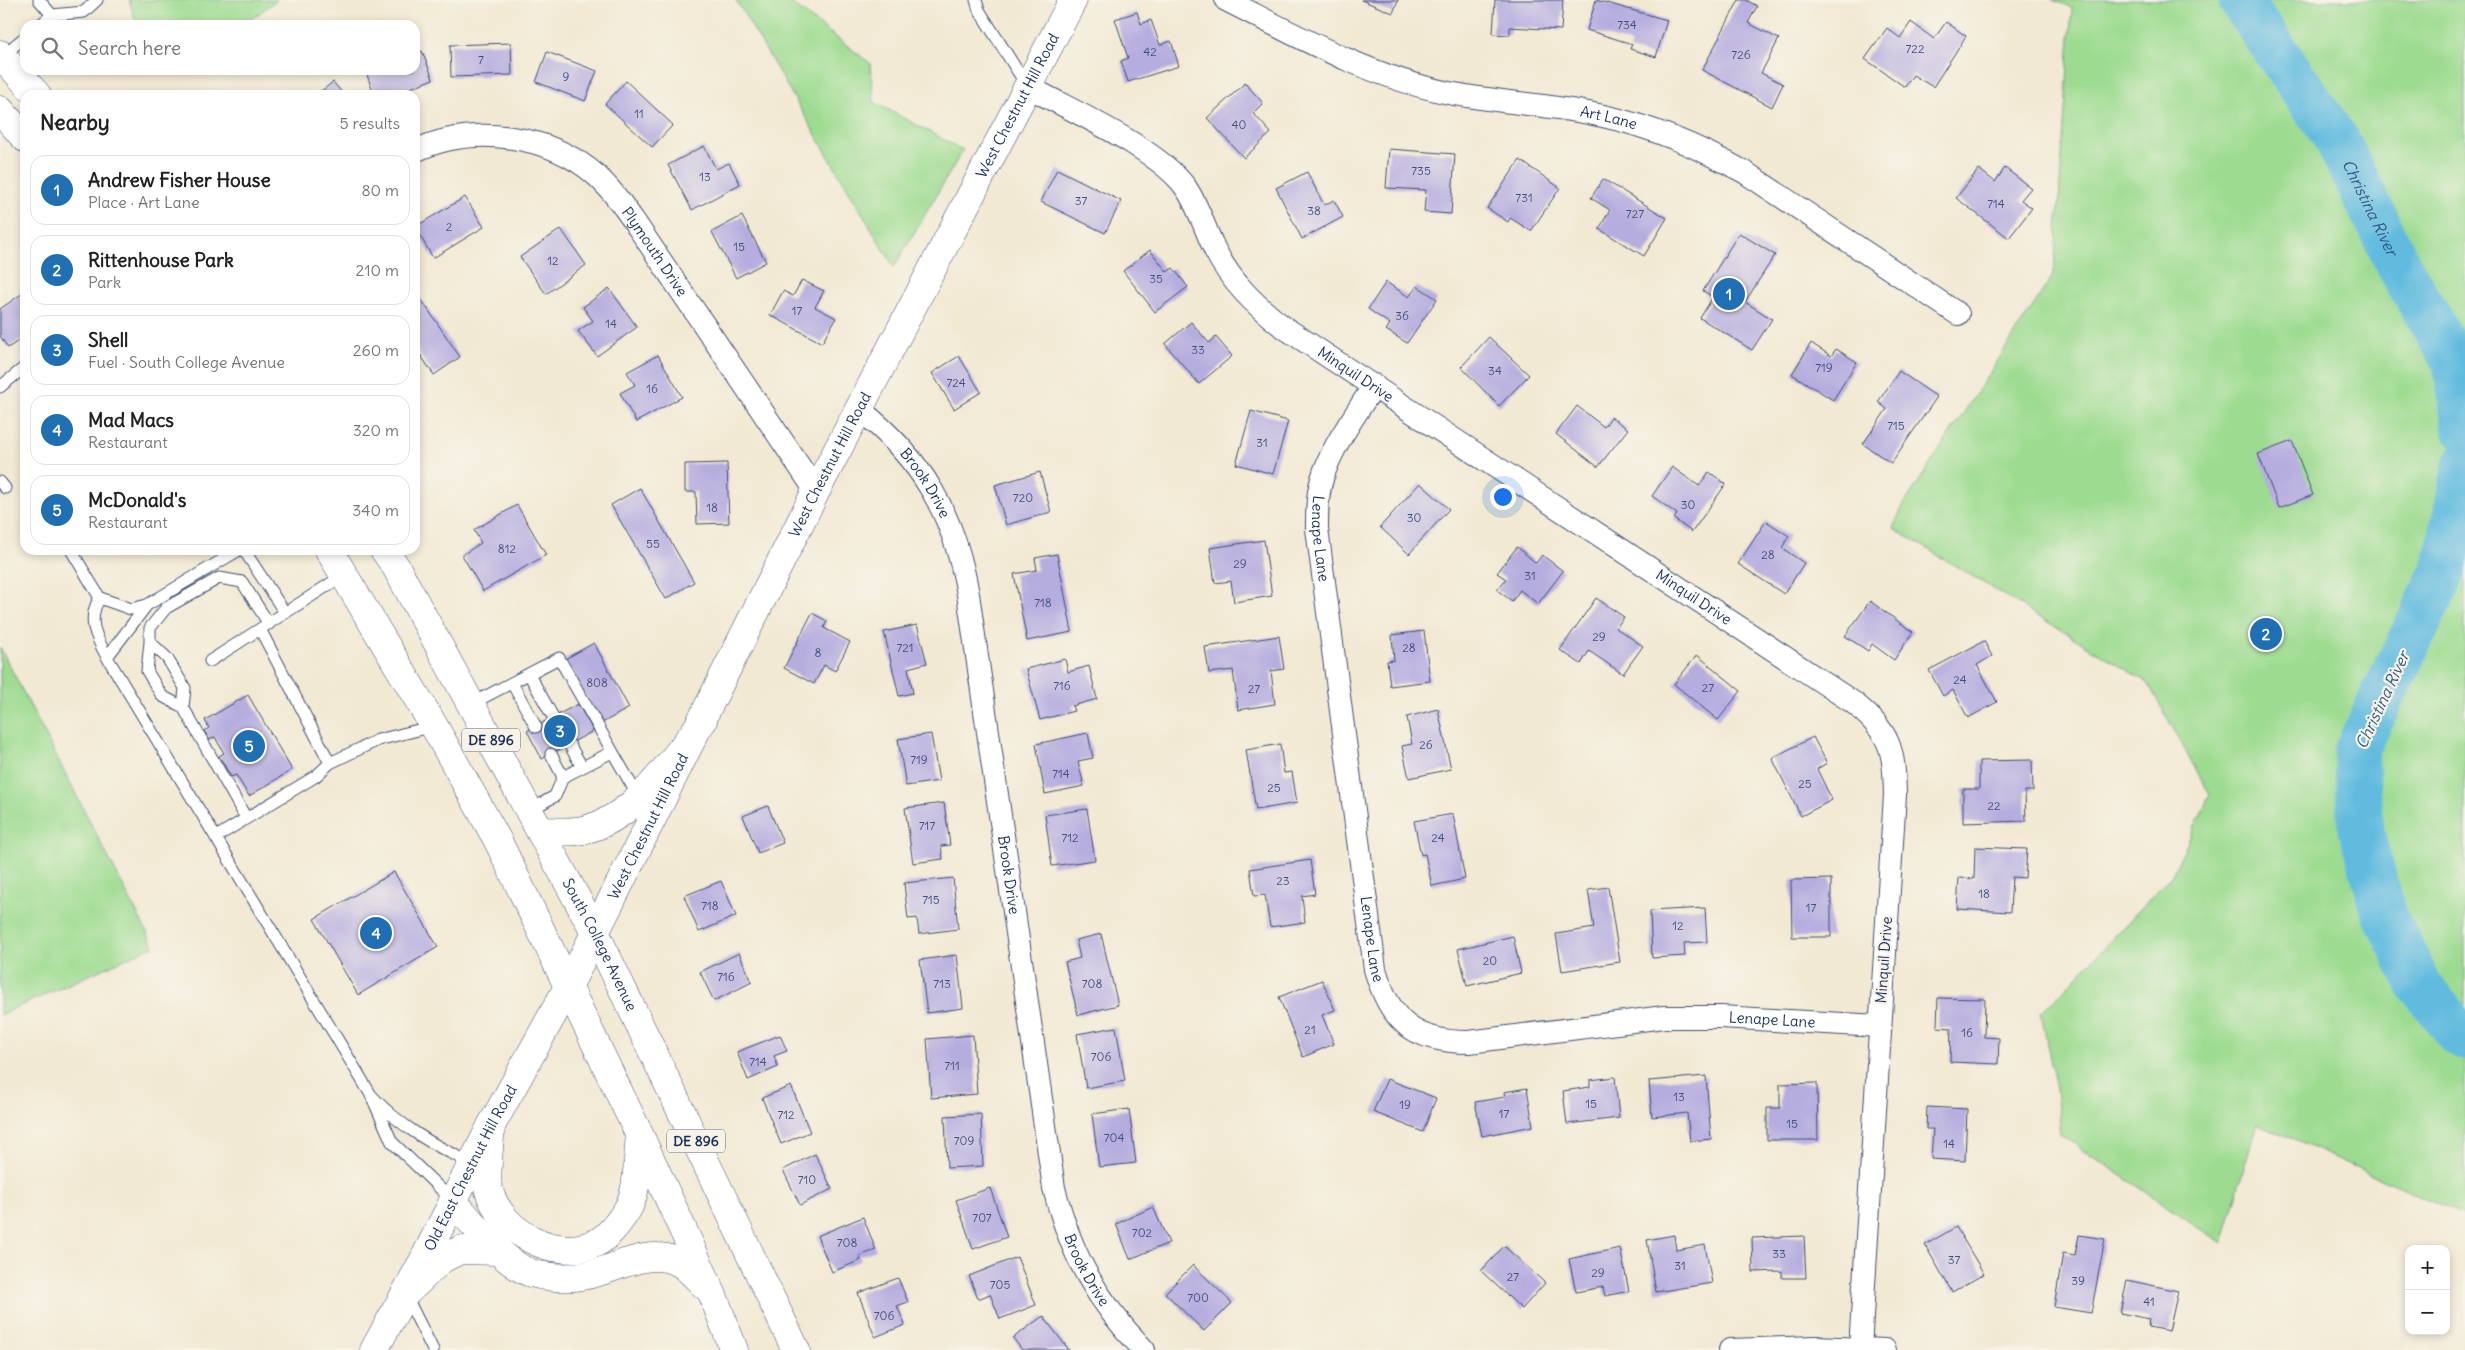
<!DOCTYPE html>
<meta charset="utf-8">
<style>
:root{--surface:#fff;--page:#f2f2f2;--text:#222;--muted:#767676;--line:#e0e0e0;--accent:#1f6fb2}
body{margin:0;font-family:Delius,sans-serif;background:var(--page);color:var(--text)}
.controls{position:absolute;right:15px;bottom:15px;display:grid;overflow:hidden;border-radius:10px;box-shadow:0 2px 8px #0003}
.controls button{width:45px;height:45px;display:grid;place-items:center;padding:0;border:0;border-bottom:1px solid var(--line);background:var(--surface);color:var(--text);font:25px sans-serif}
.you{position:absolute;left:1502px;top:496px;width:18px;height:18px;margin:-12px;border:4px solid #fff;border-radius:50%;background:#1a73e8;box-shadow:0 0 0 8px #1a73e833}
.badge{display:grid;place-items:center;width:32px;height:32px;border-radius:50%;background:var(--accent);color:#fff;font-size:16px;font-weight:700}
.pin{position:absolute;translate:-50% -50%;border:2px solid #fff;box-shadow:0 1px 5px #0006}
.list{margin:0;padding:0;list-style:none}
h2{display:flex;justify-content:space-between;align-items:center;height:65px;margin:0;padding:0 20px;font-size:21px}
h2 small{font-size:16px;font-weight:400;color:var(--muted)}
.list li{display:grid;grid-template-columns:32px 1fr auto;gap:15px;align-items:center;box-sizing:border-box;height:70px;margin:0 10px 10px;padding:0 10px;border:1px solid var(--line);border-radius:15px}
.list b{display:block;font-size:19px;white-space:nowrap}
.list p{margin:0;font-size:16px;white-space:nowrap;color:var(--muted)}
.list em{font-size:16px;font-style:normal;color:var(--muted)}
.icon{flex:none;width:28px;height:28px;fill:none;stroke:currentColor;stroke-width:2;stroke-linecap:round;stroke-linejoin:round}
.map{position:relative;flex:none;width:2465px;height:1350px;overflow:hidden}
.search{position:absolute;background:var(--surface);box-shadow:0 2px 8px #0003;left:20px;top:20px;width:400px;height:55px;display:flex;align-items:center;gap:12px;box-sizing:border-box;padding:0 18px;border-radius:15px;color:var(--muted);font-size:19px}
.panel{position:absolute;background:var(--surface);box-shadow:0 2px 8px #0003;left:20px;top:90px;width:400px;height:465px;border-radius:15px}
.map>svg:first-child{display:block}
.green{fill:#9ddb90;stroke:#5c8577}
.lines{fill:none;stroke-linecap:round;stroke-linejoin:round}
.river{stroke:#61bbdf;stroke-width:45}
.building{fill:#b6addf}
.service-casing{stroke:#3b4b70;stroke-width:13}
.minor-casing{stroke:#3b4b70;stroke-width:24}
.tertiary-casing{stroke:#3b4b70;stroke-width:29}
.primary-casing{stroke:#3b4b70;stroke-width:29}
.service{stroke:#fff;stroke-width:11}
.minor{stroke:#fff;stroke-width:22}
.tertiary{stroke:#fff;stroke-width:28}
.primary{stroke:#fff;stroke-width:28}
.labels{text-anchor:middle;stroke-width:4.5;stroke-linejoin:round;paint-order:stroke}
.number-label{font-size:12px;fill:#424e7e}
.shield{fill:#f7f3e8;stroke:#5d6a87;stroke-width:1}
.shield-label{font-size:14px;font-weight:bold;fill:#1b2f5e}
.street-label{font-size:15px;fill:#1b2f5e;stroke:#f7f3e8}
.water-label{font-size:16px;font-style:italic;fill:#305985;stroke:#f7f3e8}
</style>
<div class="map">
<svg width="2465" height="1350" viewBox="0 0 2465 1350">
<rect width="100%" height="100%" fill="#f7f3e8"/>
<filter id="ink" filterUnits="userSpaceOnUse"><feTurbulence type="fractalNoise" baseFrequency=".02" numOctaves="2"/><feDisplacementMap in="SourceGraphic" scale="10" xChannelSelector="R" yChannelSelector="G"/><feConvolveMatrix kernelMatrix="1 2 1 2 8 2 1 2 1" color-interpolation-filters="sRGB"/></filter>
<filter id="wash" filterUnits="userSpaceOnUse"><feTurbulence type="fractalNoise" baseFrequency=".0096" numOctaves="4" result="noise"/><feDisplacementMap in="SourceGraphic" scale="20" xChannelSelector="R" yChannelSelector="G"/><feGaussianBlur stdDeviation="1.12" result="paint"/><feColorMatrix in="noise" values="0 0 0 0 0 0 0 0 0 0 0 0 0 0 0 0 0 1.4 0 .05"/><feComposite in="paint" operator="in"/></filter>
<g filter="url(#wash)">
<rect width="100%" height="100%" fill="#f2e9d3"/>
<path class="green" d="M129,0H277L243,25H137Z
M736,0H787L870,63L874,102L963,150L894,267Z
M2052,0H2465V1216L2257,1123L2222,1243L2061,1135L2056,1090L2041,1012L2068,986L2172,875L2210,795L2148,683L1893,528L1903,506L2054,274L2072,7Z
M0,647L154,946L0,1015Z"/>
<g class="lines">
<g class="river">
<path id="s1" d="M2241,0L2337,140L2401,270L2455,362L2465,429"/>
<path d="M2465,465L2444,570L2356,751L2361,830L2384,913L2418,983L2459,1034L2465,1038"/>
</g>
</g>
<g id="blocks">
<path class="building" d="M1361,0H1398L1393,13Z
M1495,0H1563L1561,30L1510,27V35L1493,34Z
M1596,0L1667,20L1656,57L1630,49L1632,44L1587,30Z
M1739,0H1746L1757,6L1748,23L1779,39L1761,73L1783,84L1772,107L1702,70Z
M1137,12L1141,24L1151,20L1160,45L1171,41L1179,66L1128,82L1121,61L1128,58L1115,19Z
M1911,22L1934,39L1946,22L1966,36L1933,87L1913,75L1905,87L1865,59L1887,28L1900,38Z
M511,43L512,75L451,77L450,45Z
M422,51L433,79L393,95H374L366,72L371,70H415V53Z
M547,52L597,71L585,101L536,82Z
M626,81L673,125L652,147L605,104Z
M333,82L344,95H316Z
M1245,83L1263,103L1253,113L1271,133L1244,158L1207,118Z
M704,146L716,169L729,163L740,184L692,210L668,165Z
M1389,149L1455,154L1451,214L1424,212L1426,190L1386,188Z
M1520,160L1560,188L1531,231L1510,218L1508,222L1487,208Z
M2005,168L2031,188L2021,200L2032,208L2009,238L1956,198L1979,169L1995,182Z
M1057,169L1121,201L1105,233L1041,202Z
M1307,172L1324,205L1334,200L1343,217L1302,239L1276,188Z
M1603,179L1667,218L1644,256L1599,229L1610,210L1591,198Z
M465,197L484,227L433,258L415,227Z
M742,216L766,262L736,278L712,232Z
M561,229L586,265L546,294L520,257Z
M1739,233L1775,255L1745,302L1772,319L1752,350L1700,318L1713,297L1703,291Z
M1150,250L1167,272L1173,268L1188,287L1155,312L1123,271Z
M802,280L824,291L815,307L836,318L822,343L770,315L783,291L793,296Z
M1386,282L1409,297L1417,286L1437,299L1407,343L1386,330L1390,324L1368,309Z
M609,288L637,327L597,356L578,331L593,321L583,307Z
M415,290L460,357L434,375L415,347Z
M23,293L25,336L8,348L0,336V309Z
M1191,322L1209,343L1216,337L1232,356L1199,384L1165,344Z
M1489,337L1529,375L1499,406L1461,367Z
M1811,343L1831,356L1836,349L1857,362L1833,400L1792,374Z
M658,355L682,397L636,422L620,393L635,385L627,372Z
M959,356L981,392L954,409L932,373Z
M1899,371L1937,397L1891,463L1863,444L1887,409L1878,402Z
M1577,406L1604,427L1611,417L1628,429L1598,467L1556,434Z
M1251,411L1288,421L1273,474L1236,464Z
M2292,441L2313,495L2279,508L2258,454Z
M727,463L729,523L697,524L696,492H685V464Z
M1672,467L1699,486L1709,472L1726,484L1692,532L1674,519L1677,514L1652,496Z
M1040,472L1051,512L1006,525L995,485Z
M1420,483L1449,509L1409,554L1380,527Z
M640,488L694,582L666,599L611,505Z
M517,505L546,555L483,591L462,555L481,543L474,530Z
M1766,521L1789,536L1782,548L1804,563L1784,594L1738,564Z
M1264,540L1272,596L1234,602L1231,581L1215,583L1210,548Z
M1517,547L1536,563L1542,555L1563,571L1538,604L1520,590L1512,601L1497,590L1506,579L1497,573Z
M1057,554L1072,632L1027,641L1014,574L1037,570L1035,558Z
M1596,598L1624,617L1616,628L1643,646L1623,674L1589,651L1581,664L1560,650Z
M1870,601L1913,632L1894,660L1872,644L1868,651L1845,636Z
M812,613L827,621L824,628L850,642L835,671L824,665L814,684L784,668Z
M917,625L927,663L908,668L913,693L899,696L884,632Z
M1424,631L1430,681L1390,686L1387,661L1394,660L1392,635Z
M1279,636L1284,669L1271,671L1275,704L1238,710L1233,670L1209,673L1205,647Z
M1984,641L1992,656L1977,665L1997,702L1968,718L1953,690L1943,696L1929,670Z
M594,643L629,708L600,724L565,659Z
M1697,655L1741,691L1718,720L1674,684Z
M1065,659L1068,672L1089,666L1097,699L1072,706L1074,711L1040,720L1026,669Z
M248,695L292,770L249,796L236,775L231,777L219,756L224,753L215,737L210,740L204,731L209,728L205,720Z
M578,704L593,731L542,759L527,731Z
M1438,709L1451,769L1409,778L1402,746L1412,744L1407,717Z
M1088,733L1093,758L1078,761L1084,786L1045,794L1036,744Z
M931,734L939,781L906,786L898,739Z
M1813,737L1827,763L1817,769L1832,800L1801,816L1772,758Z
M1280,744L1284,773L1292,772L1297,803L1256,810L1246,750Z
M2032,760L2033,791H2025L2026,821L1963,823V789H1979V761Z
M944,803L950,845L941,846L943,859L913,863L905,808Z
M768,806L783,843L758,853L743,816Z
M1087,809L1095,860L1052,866L1045,815Z
M1453,814L1465,879L1432,886L1425,854L1421,855L1414,821Z
M1975,847L2027,849L2025,878L2012,877L2010,912L1957,909L1959,878L1974,879Z
M1310,860L1315,894L1302,896L1305,922L1270,927L1265,895L1254,896L1250,869Z
M394,872L438,947L358,995L314,919Z
M953,878L958,929L919,934L917,918L908,919L904,883Z
M1831,879V937H1792L1791,880Z
M721,881L736,916L699,932L684,896Z
M1608,887L1620,962L1562,971L1556,934L1594,928L1588,890Z
M1705,908L1707,942L1684,943L1685,956L1652,958L1650,911Z
M1101,934L1118,1005L1078,1015L1065,962L1080,958L1076,940Z
M1513,936L1521,973L1467,986L1458,949Z
M739,953L752,982L714,1001L700,972Z
M957,955L963,1008L927,1013L920,960Z
M1322,980L1335,1010L1322,1015L1334,1044L1303,1057L1279,997Z
M1938,998L1985,999L1984,1037L1999,1038L1998,1064L1950,1062L1951,1028L1937,1027Z
M1116,1027L1125,1081L1086,1088L1077,1034Z
M780,1035L787,1051L774,1056L778,1067L748,1080L737,1052Z
M973,1035L977,1094L931,1098L927,1039Z
M1706,1076L1711,1139L1690,1141L1687,1113L1652,1117L1649,1081Z
M1615,1077L1619,1118L1567,1124L1563,1091L1590,1087V1080Z
M1387,1079L1436,1098L1423,1132L1373,1112Z
M1817,1083L1818,1140H1767V1108H1780V1084Z
M791,1086L810,1132L781,1144L762,1098Z
M1527,1088L1533,1126L1482,1136L1475,1102L1505,1097L1504,1092Z
M1927,1107L1967,1109L1965,1161L1931,1159L1933,1129H1926Z
M1129,1109L1136,1163L1099,1167L1092,1114Z
M981,1114L983,1166L947,1168L945,1116Z
M815,1154L832,1189L800,1205L783,1170Z
M990,1188L1007,1237L973,1249L956,1200Z
M1153,1207L1169,1243L1130,1259L1116,1224Z
M863,1217L876,1250L859,1256L861,1260L832,1272L817,1236Z
M1956,1227L1984,1274L1952,1292L1925,1245Z
M1674,1235L1676,1250L1705,1245L1712,1283L1656,1292L1647,1240Z
M2079,1235L2105,1239L2091,1313L2054,1307L2063,1253L2075,1255Z
M1804,1236L1806,1278H1782V1271L1753,1272L1752,1238Z
M1504,1246L1545,1283L1522,1309L1481,1271Z
M1620,1248L1629,1291L1605,1296L1603,1287L1576,1292L1569,1259Z
M1017,1257L1036,1305L1000,1319L990,1294L978,1299L969,1276Z
M1193,1265L1232,1303L1204,1331L1165,1293Z
M898,1278L908,1302L897,1306L905,1325L875,1337L858,1293Z
M2127,1280L2178,1291L2169,1331L2148,1327L2149,1319L2120,1313Z
M1043,1316L1069,1350H1022L1013,1338Z"/>
</g>
</g>
<g filter="url(#ink)">
<use href="#blocks" fill-opacity="0" stroke="#3b4b70" stroke-width="1"/>
<g class="lines">
<defs>
<path id="service" d="M39,0L52,15L40,25
M976,0L979,10L1027,86
M52,15L84,12L97,0
M2,56L25,37
M0,387L25,367
M0,482L5,488
M71,550L100,598C86,619 96,637 107,657L371,1095
M244,550L285,613
M100,598L131,609L147,605
M260,629L330,763
M150,642L147,671L162,696L183,707
M107,657L147,605L239,550
M210,661L344,575
M529,674L553,717
M512,683L536,727
M471,704L559,658L639,798
M569,744L582,767
M551,754L563,777L612,752
M530,810L555,796L563,777
M246,818L183,707L185,688L167,658L150,642V628L166,608L219,578L242,582L269,624
M216,837L316,776L330,763L378,740L434,726
M453,1201L392,1142L371,1095C399,1126 434,1146 472,1163
M406,1296L433,1350"/>
<g id="minor">
<path id="s2" d="M1226,0C1297,36 1370,77 1449,93C1500,103 1552,104 1603,116C1654,127 1701,148 1746,173L1958,314"/>
<path id="s3" d="M1027,86C1071,111 1158,148 1186,188C1199,207 1205,230 1215,250C1231,282 1254,304 1282,326L1854,703C1891,734 1894,748 1895,795L1860,1348"/>
<path id="s4" d="M415,151C472,124 550,134 597,176C614,192 627,211 640,230L816,491"/>
<path id="s5" d="M1374,385C1356,415 1332,445 1322,479C1317,495 1317,513 1317,529L1375,969C1390,1022 1414,1042 1469,1042L1664,1017H1721L1879,1026"/>
<path id="s6" d="M859,409C922,459 954,514 968,594L1054,1188C1071,1255 1096,1300 1144,1350"/>
<path d="M1730,1350L1816,1347L1885,1350"/>
</g>
<g id="tertiary">
<path id="s7" d="M374,1350L423,1261L491,1126L568,987L816,491L1073,0"/>
</g>
<g id="primary">
<path d="M0,54L37,95"/>
<path d="M0,110L25,138"/>
<path d="M329,550L434,726L498,841L640,1136L712,1293L734,1350"/>
<path id="s8" d="M384,550L396,567L595,932L796,1350"/>
<path d="M541,831C554,831 570,833 583,830C637,818 670,761 703,721"/>
<path d="M491,1126C490,1140 485,1180 489,1191C502,1232 554,1262 596,1243C608,1237 620,1221 627,1210C639,1190 637,1159 640,1136"/>
<path d="M453,1201C471,1221 505,1265 531,1273C553,1279 577,1279 598,1272C623,1265 649,1250 676,1261C687,1266 696,1277 705,1286"/>
<path d="M405,1294L442,1259L460,1250L499,1251"/>
</g>
</defs>
<use href="#service" class="service-casing"/>
<use href="#minor" class="minor-casing"/>
<use href="#tertiary" class="tertiary-casing"/>
<use href="#primary" class="primary-casing"/>
<use href="#service" class="service"/>
<use href="#minor" class="minor"/>
<use href="#tertiary" class="tertiary"/>
<use href="#primary" class="primary"/>
</g>
</g>
<g class="labels">
<g class="number-label">
<text x="1627" y="29">734</text>
<text x="1915" y="53">722</text>
<text x="1150" y="56">42</text>
<text x="1741" y="59">726</text>
<text x="481" y="64">7</text>
<text x="566" y="81">9</text>
<text x="639" y="118">11</text>
<text x="1239" y="129">40</text>
<text x="1421" y="175">735</text>
<text x="705" y="181">13</text>
<text x="1524" y="202">731</text>
<text x="1081" y="205">37</text>
<text x="1996" y="208">714</text>
<text x="1314" y="215">38</text>
<text x="1635" y="218">727</text>
<text x="449" y="231">2</text>
<text x="739" y="251">15</text>
<text x="553" y="265">12</text>
<text x="1156" y="283">35</text>
<text x="797" y="315">17</text>
<text x="1402" y="320">36</text>
<text x="611" y="328">14</text>
<text x="1198" y="354">33</text>
<text x="1824" y="372">719</text>
<text x="1495" y="375">34</text>
<text x="956" y="387">724</text>
<text x="652" y="393">16</text>
<text x="1896" y="430">715</text>
<text x="1262" y="447">31</text>
<text x="1023" y="502">720</text>
<text x="1688" y="509">30</text>
<text x="712" y="512">18</text>
<text x="1414" y="522">30</text>
<text x="653" y="548">55</text>
<text x="507" y="553">812</text>
<text x="1768" y="559">28</text>
<text x="1240" y="568">29</text>
<text x="1530" y="580">31</text>
<text x="1043" y="607">718</text>
<text x="1599" y="641">29</text>
<text x="905" y="652">721</text>
<text x="1409" y="652">28</text>
<text x="818" y="657">8</text>
<text x="1960" y="684">24</text>
<text x="597" y="687">808</text>
<text x="1062" y="690">716</text>
<text x="1708" y="692">27</text>
<text x="1254" y="693">27</text>
<text x="1426" y="749">26</text>
<text x="919" y="764">719</text>
<text x="1061" y="778">714</text>
<text x="1805" y="788">25</text>
<text x="1274" y="792">25</text>
<text x="1994" y="810">22</text>
<text x="927" y="830">717</text>
<text x="1070" y="842">712</text>
<text x="1438" y="842">24</text>
<text x="1283" y="885">23</text>
<text x="1984" y="898">18</text>
<text x="931" y="904">715</text>
<text x="710" y="910">718</text>
<text x="1811" y="912">17</text>
<text x="1678" y="930">12</text>
<text x="1490" y="965">20</text>
<text x="726" y="981">716</text>
<text x="942" y="988">713</text>
<text x="1092" y="988">708</text>
<text x="1310" y="1034">21</text>
<text x="1967" y="1037">16</text>
<text x="1101" y="1061">706</text>
<text x="758" y="1066">714</text>
<text x="952" y="1070">711</text>
<text x="1679" y="1101">13</text>
<text x="1591" y="1108">15</text>
<text x="1405" y="1109">19</text>
<text x="1504" y="1118">17</text>
<text x="786" y="1119">712</text>
<text x="1792" y="1128">15</text>
<text x="1114" y="1142">704</text>
<text x="964" y="1145">709</text>
<text x="1949" y="1148">14</text>
<text x="807" y="1184">710</text>
<text x="982" y="1222">707</text>
<text x="1142" y="1237">702</text>
<text x="847" y="1247">708</text>
<text x="1779" y="1258">33</text>
<text x="1954" y="1264">37</text>
<text x="1680" y="1270">31</text>
<text x="1598" y="1277">29</text>
<text x="1513" y="1281">27</text>
<text x="2078" y="1285">39</text>
<text x="1000" y="1289">705</text>
<text x="1198" y="1302">700</text>
<text x="2149" y="1306">41</text>
<text x="884" y="1320">706</text>
</g>
<g class="shield">
<rect x="462" y="728.5" width="58" height="23" rx="4"/>
<rect x="667" y="1129.5" width="58" height="23" rx="4"/>
</g>
<g class="shield-label">
<text x="491" y="745">DE 896</text>
<text x="696" y="1146">DE 896</text>
</g>
<g class="street-label">
<text dy="5" stroke="none"><textPath href="#s7" startOffset="1401">West Chestnut Hill Road</textPath></text>
<text dy="5" stroke="none"><textPath href="#s2" startOffset="404">Art Lane</textPath></text>
<text dy="5" stroke="none"><textPath href="#s4" startOffset="289">Plymouth Drive</textPath></text>
<text dy="5" stroke="none"><textPath href="#s3" startOffset="449">Minquil Drive</textPath></text>
<text dy="5" stroke="none"><textPath href="#s7" startOffset="996">West Chestnut Hill Road</textPath></text>
<text dy="5" stroke="none"><textPath href="#s6" startOffset="100">Brook Drive</textPath></text>
<text dy="5" stroke="none"><textPath href="#s5" startOffset="168">Lenape Lane</textPath></text>
<text dy="5" stroke="none"><textPath href="#s3" startOffset="854">Minquil Drive</textPath></text>
<text dy="5" stroke="none"><textPath href="#s7" startOffset="591">West Chestnut Hill Road</textPath></text>
<text dy="5" stroke="none"><textPath href="#s6" startOffset="504">Brook Drive</textPath></text>
<text dy="5" stroke="none"><textPath href="#s5" startOffset="572">Lenape Lane</textPath></text>
<text dy="5" stroke="none"><textPath href="#s8" startOffset="450">South College Avenue</textPath></text>
<text transform="translate(1884 960) rotate(-86)" y="5">Minquil Drive</text>
<text dy="5" stroke="none"><textPath href="#s5" startOffset="1038">Lenape Lane</textPath></text>
<text dy="5" stroke="none"><textPath href="#s7" startOffset="206">Old East Chestnut Hill Road</textPath></text>
<text dy="5" stroke="none"><textPath href="#s6" startOffset="909">Brook Drive</textPath></text>
</g>
<g class="water-label">
<text dy="6" stroke="none"><textPath href="#s1" startOffset="245">Christina River</textPath></text>
<text transform="translate(2382 700) rotate(-65)" y="6">Christina River</text>
</g>
</g>
</svg>
<div class="controls">
<button>+</button>
<button>−</button>
</div>
<div class="you"></div>
<div class="pin badge" style="left:1729px;top:294px">1</div>
<div class="pin badge" style="left:2266px;top:634px">2</div>
<div class="pin badge" style="left:560px;top:731px">3</div>
<div class="pin badge" style="left:376px;top:933px">4</div>
<div class="pin badge" style="left:249px;top:746px">5</div>
<div class="search"><svg class="icon" aria-label="search" viewBox="0 0 24 24"><circle cx="10" cy="10" r="6"/><path d="M15 15l6 6"/></svg>Search here</div>
<section class="panel">
<h2>Nearby<small>5 results</small></h2>
<ul class="list">
<li><span class="badge">1</span><div><b>Andrew Fisher House</b><p>Place · Art Lane</p></div><em>80 m</em></li>
<li><span class="badge">2</span><div><b>Rittenhouse Park</b><p>Park</p></div><em>210 m</em></li>
<li><span class="badge">3</span><div><b>Shell</b><p>Fuel · South College Avenue</p></div><em>260 m</em></li>
<li><span class="badge">4</span><div><b>Mad Macs</b><p>Restaurant</p></div><em>320 m</em></li>
<li><span class="badge">5</span><div><b>McDonald's</b><p>Restaurant</p></div><em>340 m</em></li>
</ul>
</section>
</div>
